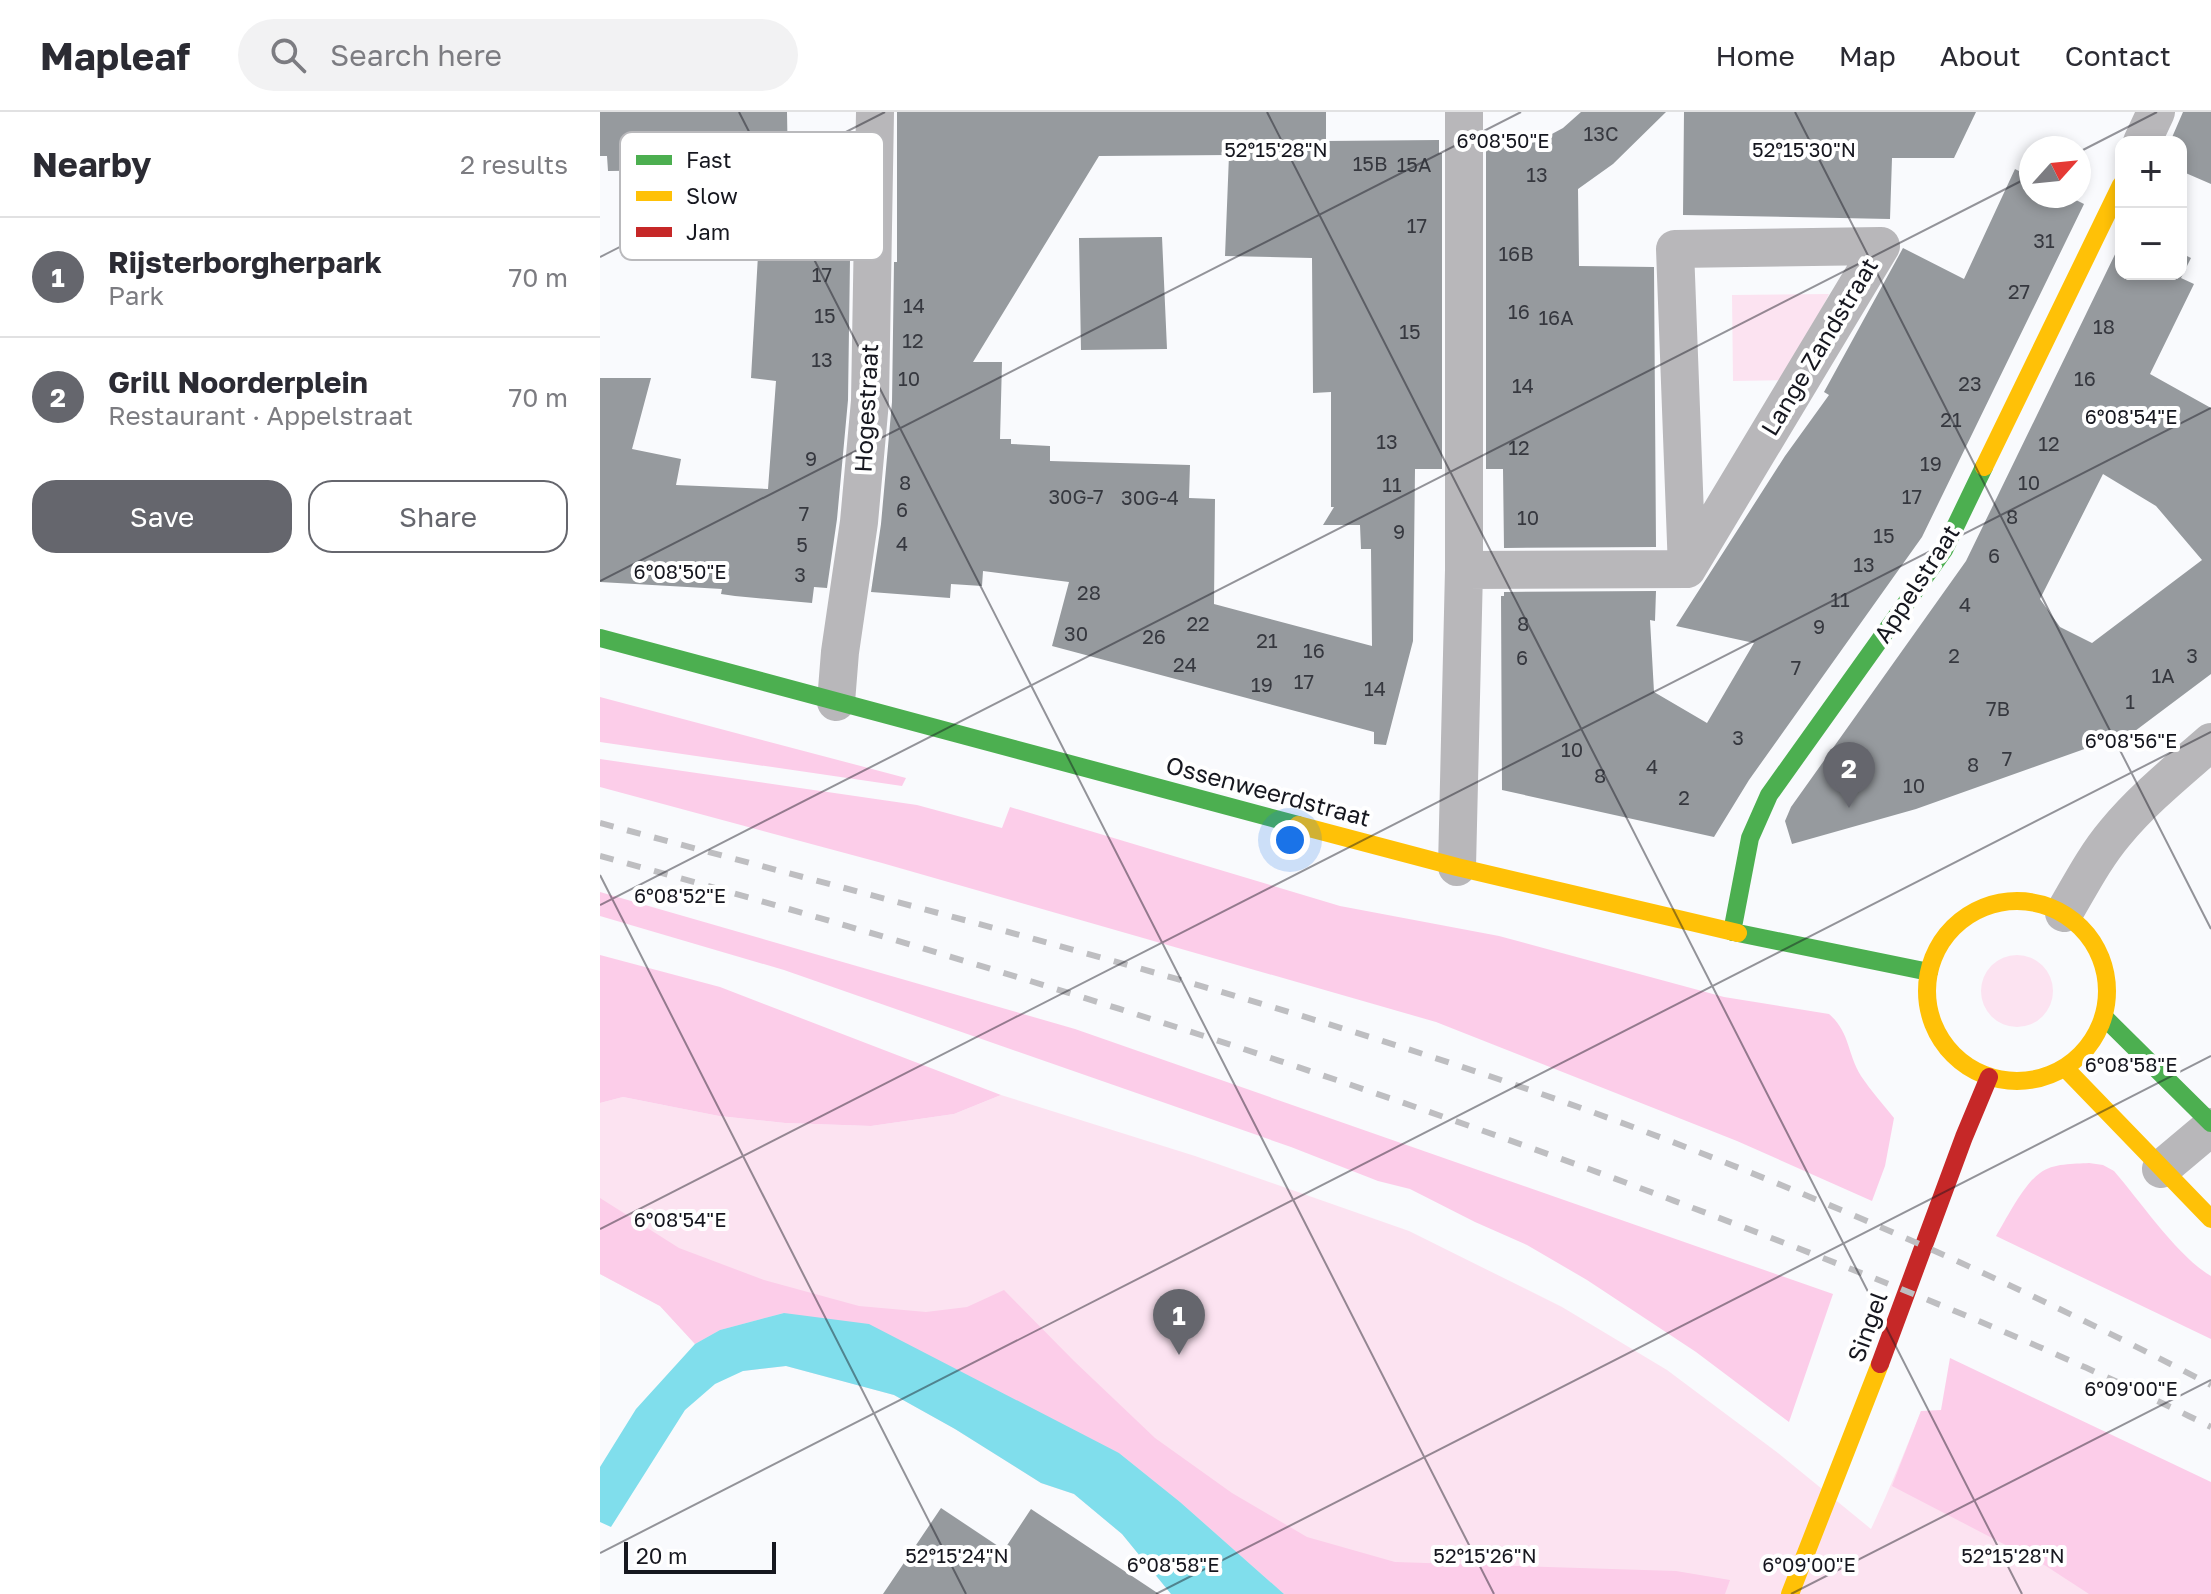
<!DOCTYPE html>
<meta charset="utf-8">
<style>
:root{--surface:#fff;--page:#f2f2f3;--text:#2b2b33;--muted:#7c7c81;--line:#e1e1e2;--accent:#65666d}
body{margin:0;font-family:"Golos Text",sans-serif;background:var(--page);color:var(--text)}
.controls{position:absolute;right:24px;top:24px;display:grid;overflow:hidden;border-radius:16px;box-shadow:0 4px 12px #0003}
.controls button{width:72px;height:72px;display:grid;place-items:center;padding:0;border:0;border-bottom:2px solid var(--line);background:var(--surface);color:var(--text);font:40px sans-serif}
.compass{position:absolute;left:1419px;top:24px;width:72px;height:72px;border-radius:50%;background:var(--surface);box-shadow:0 4px 12px #0003;rotate:63deg}
.scale{position:absolute;left:24px;bottom:20px;width:152px;box-sizing:border-box;padding-left:8px;border:4px solid #16171f;border-top:0;font-size:22px;line-height:28px;white-space:nowrap;color:#16171f;-webkit-text-stroke:6px #fff;paint-order:stroke}
.you{position:absolute;left:690px;top:728px;width:28px;height:28px;margin:-20px;border:6px solid #fff;border-radius:50%;background:#1a73e8;box-shadow:0 0 0 12px #1a73e833}
.badge{display:grid;place-items:center;width:52px;height:52px;border-radius:50%;background:var(--accent);color:#fff;font-size:26px;font-weight:700}
.pin{position:absolute;translate:-50% -66px;filter:drop-shadow(0 2px 4px #0008)}
.pin::after{content:'';position:absolute;top:42px;width:28px;height:24px;background:inherit;clip-path:polygon(0 0,100% 0,50% 100%)}
.list{margin:0;padding:0;list-style:none}
h2{display:flex;justify-content:space-between;align-items:center;height:104px;margin:0;padding:0 32px;font-size:34px}
h2 small{font-size:26px;font-weight:400;color:var(--muted)}
.list li{display:grid;grid-template-columns:52px 1fr auto;gap:24px;align-items:center;box-sizing:border-box;height:120px;padding:0 32px;border-top:2px solid var(--line)}
.list b{display:block;font-size:30px;white-space:nowrap}
.list p{margin:0;font-size:26px;white-space:nowrap;color:var(--muted)}
.list em{font-size:26px;font-style:normal;color:var(--muted)}
.actions{display:flex;gap:16px;padding:24px 32px}
.actions a{flex:1;padding:18px 0;border:2px solid var(--accent);border-radius:24px;text-align:center;font-size:28px;color:var(--accent)}
.actions .main{background:var(--accent);color:#fff}
.icon{flex:none;width:44px;height:44px;fill:none;stroke:currentColor;stroke-width:2;stroke-linecap:round;stroke-linejoin:round}
.map{position:relative;flex:none;width:1611px;height:1482px;overflow:hidden}
header{display:flex;align-items:center;gap:48px;box-sizing:border-box;height:112px;padding:0 40px;background:var(--surface);border-bottom:2px solid var(--line)}
header strong{font-size:38px}
nav{display:flex;gap:44px;margin-inline-start:auto;font-size:28px}
.search{width:560px;height:72px;background:var(--page);display:flex;align-items:center;gap:20px;box-sizing:border-box;padding:0 28px;border-radius:44px;color:var(--muted);font-size:30px}
main{display:flex}
aside{flex:1;background:var(--surface)}
.map>svg:first-child{display:block}
.green{fill:#fce3f1}
.forest{fill:#fccde9}
.water{fill:#80deec}
.building{fill:#969a9e;fill-rule:evenodd}
.lines{fill:none;stroke-linecap:round;stroke-linejoin:round}
.street{stroke:#b8b7ba;stroke-width:38}
.fast{stroke:#4caf50;stroke-width:18}
.slow{stroke:#ffc107;stroke-width:18}
.jam{stroke:#c62828;stroke-width:18}
.rail{stroke:#bebec1;stroke-width:6;stroke-dasharray:14 14;stroke-linecap:butt}
.ticks{fill:none;stroke:#16171f;stroke-width:2;stroke-opacity:0.45}
.labels{text-anchor:middle;stroke-width:8;stroke-linejoin:round;paint-order:stroke}
.number-label{font-size:20px;fill:#36383f}
.street-label{font-size:24px;fill:#16171f;stroke:#fff}
.key{fill:#fff;stroke:#b9b9bc;stroke-width:2}
.key-label{font-size:22px;fill:#16171f}
.ticks-label{font-size:20px;text-anchor:middle;fill:#16171f;stroke:#fff;stroke-width:8;stroke-linejoin:round;paint-order:stroke}
</style>
<header>
<strong>Mapleaf</strong>
<div class="search"><svg class="icon" aria-label="search" viewBox="0 0 24 24"><circle cx="10" cy="10" r="6"/><path d="M15 15l6 6"/></svg>Search here</div>
<nav><a>Home</a><a>Map</a><a>About</a><a>Contact</a></nav>
</header>
<main>
<aside>
<h2>Nearby<small>2 results</small></h2>
<ul class="list">
<li><span class="badge">1</span><div><b>Rijsterborgherpark</b><p>Park</p></div><em>70 m</em></li>
<li><span class="badge">2</span><div><b>Grill Noorderplein</b><p>Restaurant · Appelstraat</p></div><em>70 m</em></li>
</ul>
<div class="actions"><a class="main">Save</a><a>Share</a></div>
</aside>
<div class="map">
<svg width="1611" height="1482" viewBox="0 0 1611 1482">
<rect width="100%" height="100%" fill="#f9fafd"/>
<path class="green" d="M1229,182L1187,268L1133,269L1132,183Z
M1381 879a36 36 0 1 1 72 0a36 36 0 1 1-72 0Z
M401,983L595,1044L809,1119L962,1195L1067,1258L1178,1341L1271,1417C1289,1379 1305,1339 1321,1299L1611,1482H571L522,1422L474,1382L441,1371L355,1317L294,1283L186,1254L144,1259L95,1232L60,1194L0,1162V991L23,985L119,1004L185,1011L271,1014L354,1002Z"/>
<path class="forest" d="M0,585L306,666L302,674L0,630Z
M0,647L317,693L402,716L410,695L740,794L899,824L1124,885L1229,902C1250,920 1247,941 1261,964C1271,979 1283,992 1294,1006L1285,1054L1272,1089L1137,1029L836,910L282,751L0,675Z
M0,780L475,917L1233,1182L1189,1310L1096,1240L987,1168L927,1133L875,1110L810,1077L778,1069L691,1035L184,858L0,804Z
M0,843L120,875L401,983L354,1002L271,1014L185,1011L119,1004L23,985L0,991Z
M1489,1051L1503,1053L1514,1059C1541,1090 1577,1144 1611,1164V1227L1396,1124C1407,1106 1423,1073 1440,1061C1453,1051 1474,1052 1489,1051Z
M0,1086L79,1136L164,1168L259,1194L326,1200L367,1195L404,1178L474,1249L555,1326L632,1381L707,1425L795,1450L1076,1459L1130,1468L1125,1482H684L580,1390L519,1341L184,1201L120,1218L95,1232L60,1194L0,1162Z
M1350,1246L1611,1370V1482H1489L1446,1454L1292,1374L1321,1299L1341,1298Z"/>
<path class="water" d="M184,1201L269,1212L519,1341L580,1390L684,1482H571L522,1422L474,1382L441,1371L355,1317L294,1283L186,1254L143,1259L115,1272L85,1298L11,1415L0,1410V1355L36,1297L95,1232L120,1218Z"/>
<path class="building" d="M0,0H187L188,57L8,59L7,44H0Z
M297,0H726V29L839,28V41H842V357H815L813,529L786,633L774,632V620L452,534L469,470L383,459L382,474L351,472L350,486L271,480L281,412L292,290L294,150H297ZM629,43L625,144L712,146L713,281L731,280V395H734L723,413H760L761,437H771L772,534L614,492L615,387L589,386L590,353L450,349V334L411,332V327H400L402,250H373L499,44Z
M981,0H1066L1013,52L978,77L979,154L1054,155L1056,435L904,436L903,357H886V37L937,30L963,16Z
M1084,0H1376L1354,46H1292L1290,107L1083,103Z
M1583,0H1611V72L1581,59V30H1570Z
M1415,57L1431,65V84H1468L1484,92L1322,425L1149,668L1114,725L902,678L901,484H904V480L1056,479L1055,509L1050,508L1054,580L1107,611L1154,531L1076,514L1185,344L1229,283L1224,280L1303,136L1364,167Z
M562,125L567,237L481,238L479,126Z
M1521,130V162H1581V141L1591,146L1581,166L1594,172L1550,262L1611,296V562L1535,619L1316,697L1192,732L1185,709L1191,695L1366,449ZM1503,362L1556,394L1602,448L1492,531L1460,515L1440,487Z
M158,143L250,147L248,288L237,407L227,476L214,475L212,491L135,484L121,482L122,477L0,470V266H51L32,337L81,347L76,373L168,377L176,269L151,266Z
M341,1396L404,1438L431,1397L559,1482H283Z"/>
<g class="lines">
<path class="street" d="M1542,30L1556,0
M1087,457L1075,137L1281,134
M1087,457L1281,134
M864,458L1087,457
M236,590L240,540L259,410L270,289L275,0
M857,755L864,458V0
M1464,801C1480,774 1494,746 1515,721C1543,687 1578,659 1611,630
M1561,1057L1611,1015"/>
<path class="fast" d="M0,526L698,713
M1132,820L1150,726L1169,683L1344,438L1384,355
M1138,821L1329,860
M1504,905L1611,1011"/>
<path class="slow" d="M1384,355L1521,73
M698,713L857,755L1138,821
M1327 879a90 90 0 1 1 180 0a90 90 0 1 1-180 0Z
M1465,956L1611,1107
M1190,1482L1280,1252"/>
<path class="jam" d="M1280,1252L1364,1025L1389,965"/>
<path class="rail" d="M0,711C301,792 605,867 901,968C1145,1051 1383,1154 1611,1273
M0,744C365,844 726,957 1080,1091C1259,1159 1439,1229 1611,1315"/>
</g>
<path class="ticks" d="M139,0L894,1482M667,0L1422,1482M1195,0L1611,817M1479,40L1557,0M0,145L285,0M0,469L921,0M0,763L366,1482M0,793L1431,64M0,1117L1611,296M0,1441L1611,620M556,1482L1611,944M1191,1482L1611,1268"/>
<g class="labels">
<g class="number-label">
<text x="1001" y="29">13C</text>
<text x="770" y="59">15B</text>
<text x="814" y="60">15A</text>
<text x="937" y="70">13</text>
<text x="817" y="121">17</text>
<text x="1444" y="136">31</text>
<text x="916" y="149">16B</text>
<text x="222" y="170">17</text>
<text x="1419" y="187">27</text>
<text x="314" y="201">14</text>
<text x="919" y="207">16</text>
<text x="225" y="211">15</text>
<text x="956" y="213">16A</text>
<text x="1504" y="222">18</text>
<text x="810" y="227">15</text>
<text x="313" y="236">12</text>
<text x="222" y="255">13</text>
<text x="309" y="274">10</text>
<text x="1485" y="274">16</text>
<text x="1370" y="279">23</text>
<text x="923" y="281">14</text>
<text x="1351" y="315">21</text>
<text x="787" y="337">13</text>
<text x="1449" y="339">12</text>
<text x="919" y="343">12</text>
<text x="211" y="354">9</text>
<text x="1331" y="359">19</text>
<text x="305" y="378">8</text>
<text x="1429" y="378">10</text>
<text x="792" y="380">11</text>
<text x="476" y="392">30G-7</text>
<text x="1312" y="392">17</text>
<text x="550" y="393">30G-4</text>
<text x="302" y="405">6</text>
<text x="204" y="409">7</text>
<text x="1412" y="412">8</text>
<text x="928" y="413">10</text>
<text x="799" y="427">9</text>
<text x="1284" y="431">15</text>
<text x="302" y="439">4</text>
<text x="202" y="440">5</text>
<text x="1394" y="451">6</text>
<text x="1264" y="460">13</text>
<text x="200" y="470">3</text>
<text x="489" y="488">28</text>
<text x="1240" y="495">11</text>
<text x="1365" y="500">4</text>
<text x="598" y="519">22</text>
<text x="923" y="519">8</text>
<text x="1219" y="522">9</text>
<text x="476" y="529">30</text>
<text x="554" y="532">26</text>
<text x="667" y="536">21</text>
<text x="714" y="546">16</text>
<text x="1354" y="551">2</text>
<text x="1592" y="551">3</text>
<text x="922" y="553">6</text>
<text x="585" y="560">24</text>
<text x="1196" y="563">7</text>
<text x="1563" y="571">1A</text>
<text x="704" y="577">17</text>
<text x="662" y="580">19</text>
<text x="775" y="584">14</text>
<text x="1530" y="597">1</text>
<text x="1398" y="604">7B</text>
<text x="1138" y="633">3</text>
<text x="972" y="645">10</text>
<text x="1407" y="654">7</text>
<text x="1373" y="660">8</text>
<text x="1052" y="662">4</text>
<text x="1000" y="671">8</text>
<text x="1314" y="681">10</text>
<text x="1084" y="693">2</text>
</g>
<g class="street-label">
<text transform="translate(1220 235) rotate(-59)" y="8">Lange Zandstraat</text>
<text transform="translate(267 296) rotate(-87)" y="8">Hogestraat</text>
<text transform="translate(1317 472) rotate(-57)" y="8">Appelstraat</text>
<text transform="translate(668 680) rotate(15)" y="8">Ossenweerdstraat</text>
<text transform="translate(1268 1215) rotate(-70)" y="8">Singel</text>
</g>
</g>
<rect x="20" y="20" width="264" height="128" rx="12" class="key"/>
<rect x="36" y="43" width="36" height="10" fill="#4caf50"/>
<rect x="36" y="79" width="36" height="10" fill="#ffc107"/>
<rect x="36" y="115" width="36" height="10" fill="#c62828"/>
<g class="key-label">
<text x="86" y="56">Fast</text>
<text x="86" y="92">Slow</text>
<text x="86" y="128">Jam</text>
</g>
<g class="ticks-label">
<text x="903" y="36">6°08'50"E</text>
<text x="676" y="45">52°15'28"N</text>
<text x="1204" y="45">52°15'30"N</text>
<text x="1531" y="312">6°08'54"E</text>
<text x="80" y="467">6°08'50"E</text>
<text x="1531" y="636">6°08'56"E</text>
<text x="80" y="791">6°08'52"E</text>
<text x="1531" y="960">6°08'58"E</text>
<text x="80" y="1115">6°08'54"E</text>
<text x="1531" y="1284">6°09'00"E</text>
<text x="357" y="1451">52°15'24"N</text>
<text x="885" y="1451">52°15'26"N</text>
<text x="1413" y="1451">52°15'28"N</text>
<text x="573" y="1460">6°08'58"E</text>
<text x="1209" y="1460">6°09'00"E</text>
</g>
</svg>
<div class="controls">
<button>+</button>
<button>−</button>
</div>
<svg class="compass" viewBox="-18 -18 36 36"><path d="M0-13l5 13h-10z" fill="#e53935"/><path d="M0 13l5-13h-10z" fill="#7c7c81"/></svg>
<div class="scale">20 m</div>
<div class="you"></div>
<div class="pin badge" style="left:579px;top:1243px">1</div>
<div class="pin badge" style="left:1249px;top:696px">2</div>
</div>
</main>
